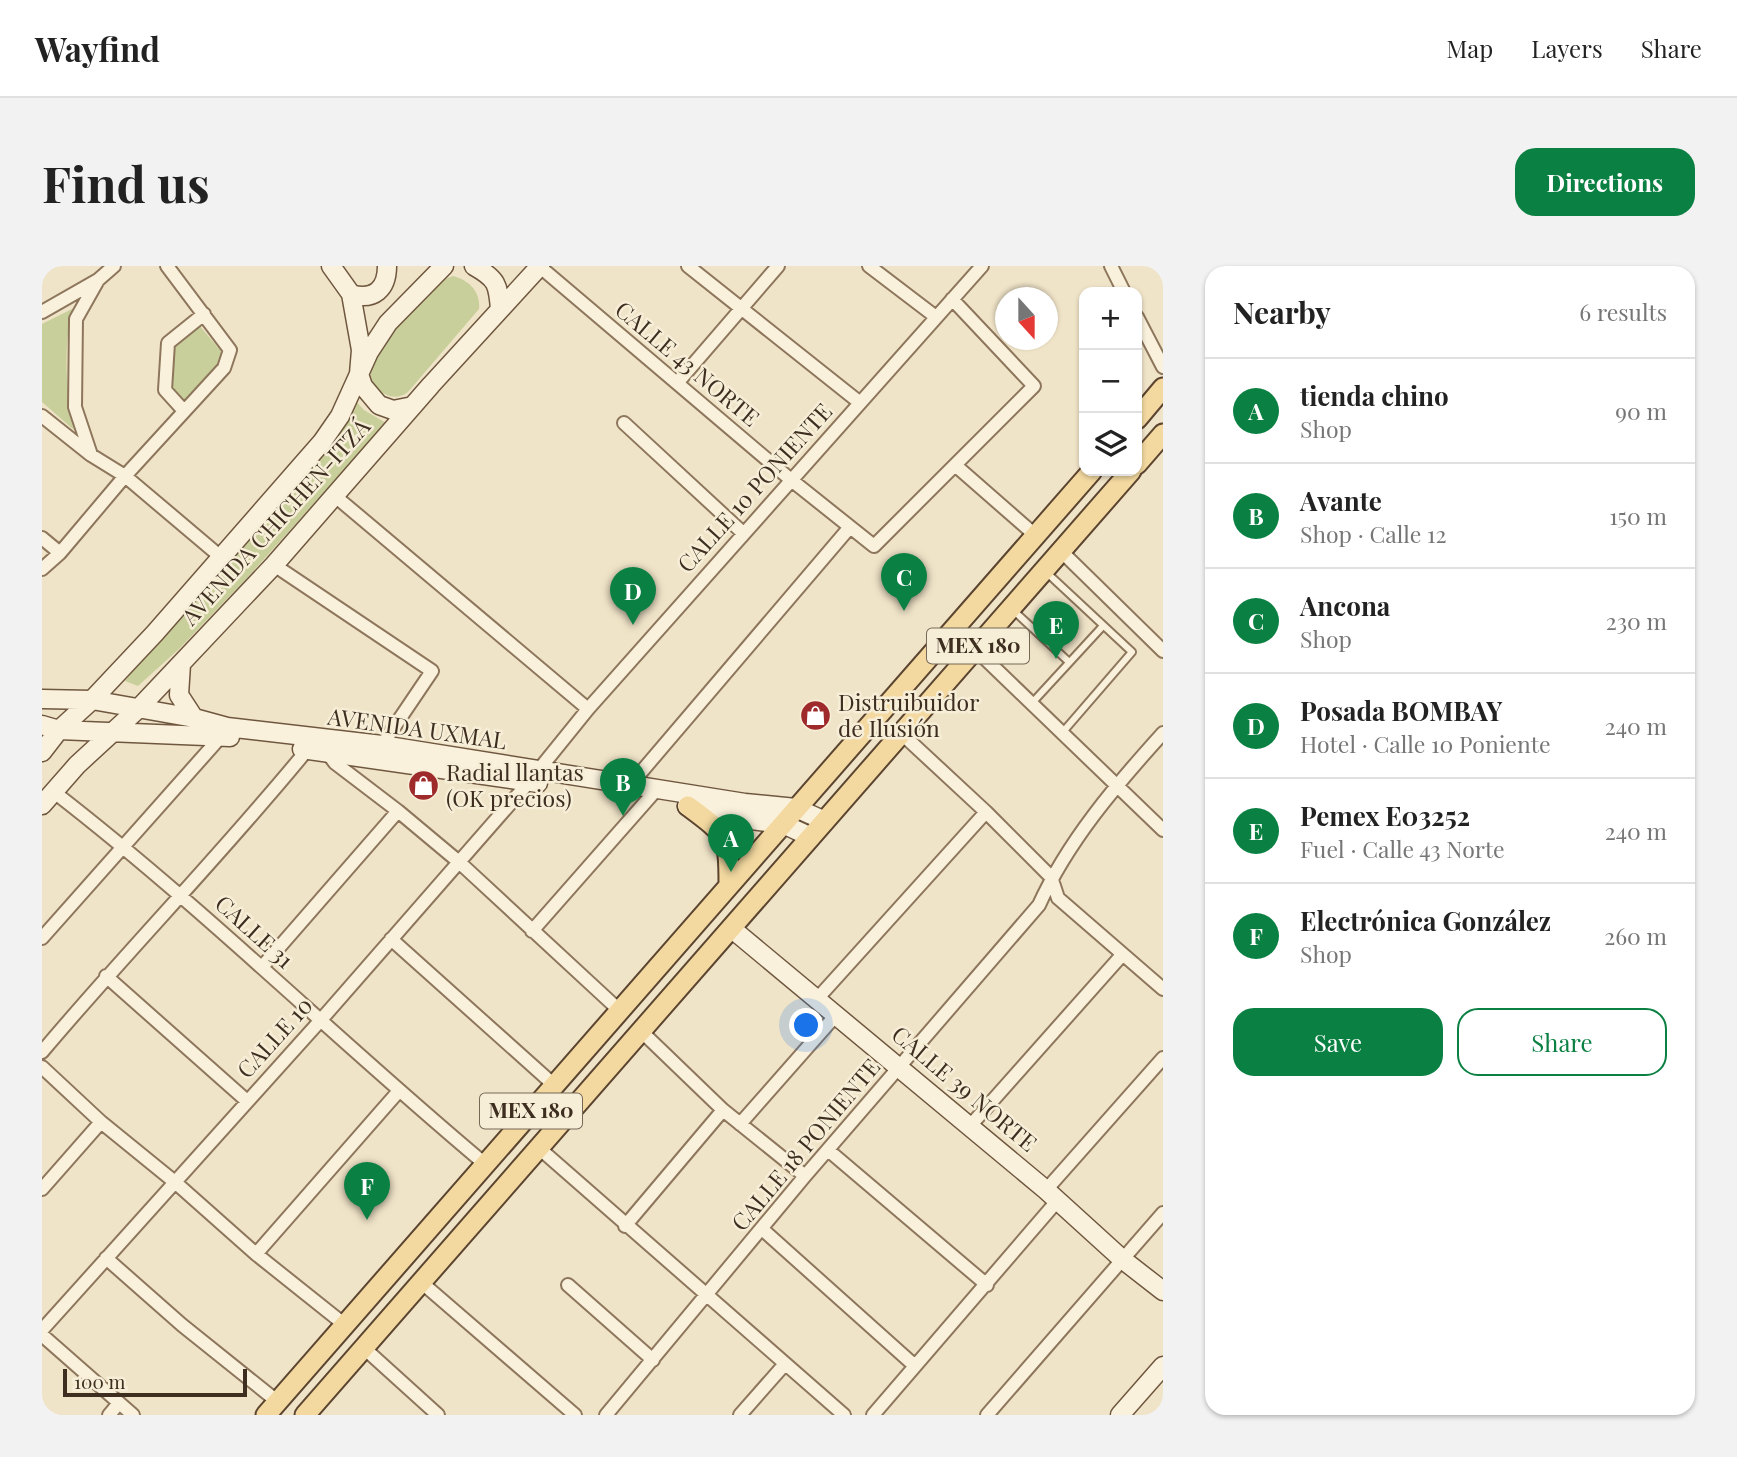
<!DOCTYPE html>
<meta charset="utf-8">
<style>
:root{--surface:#fff;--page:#f2f2f2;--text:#222;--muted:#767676;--line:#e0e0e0;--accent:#0b8043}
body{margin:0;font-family:"Playfair Display",serif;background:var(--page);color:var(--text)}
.controls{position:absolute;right:21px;top:21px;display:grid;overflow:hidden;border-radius:14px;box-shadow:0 2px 5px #0004}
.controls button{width:63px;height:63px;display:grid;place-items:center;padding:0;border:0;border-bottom:2px solid var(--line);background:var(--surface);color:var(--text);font:35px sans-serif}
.compass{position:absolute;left:953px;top:21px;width:63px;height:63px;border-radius:50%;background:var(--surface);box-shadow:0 2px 5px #0004;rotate:159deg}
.scale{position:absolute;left:21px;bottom:18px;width:184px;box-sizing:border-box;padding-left:7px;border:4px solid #3d2e20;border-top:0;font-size:19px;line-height:24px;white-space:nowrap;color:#3d2e20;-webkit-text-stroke:5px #f7eed8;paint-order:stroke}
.you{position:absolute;left:765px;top:760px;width:24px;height:24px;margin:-18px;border:5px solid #fff;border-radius:50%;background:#1a73e8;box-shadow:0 0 0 10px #1a73e833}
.badge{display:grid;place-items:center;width:46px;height:46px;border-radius:50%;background:var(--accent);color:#fff;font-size:23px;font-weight:700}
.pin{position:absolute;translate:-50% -58px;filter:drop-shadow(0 2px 4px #0008)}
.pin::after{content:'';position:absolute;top:37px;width:24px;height:21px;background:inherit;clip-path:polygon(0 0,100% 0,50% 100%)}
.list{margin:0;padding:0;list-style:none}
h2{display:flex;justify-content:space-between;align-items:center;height:91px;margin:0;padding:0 28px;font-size:30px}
h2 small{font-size:23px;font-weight:400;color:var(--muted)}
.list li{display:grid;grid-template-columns:46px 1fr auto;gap:21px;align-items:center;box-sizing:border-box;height:105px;padding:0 28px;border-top:2px solid var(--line)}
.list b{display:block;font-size:26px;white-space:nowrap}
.list p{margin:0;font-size:23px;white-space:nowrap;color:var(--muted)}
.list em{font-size:23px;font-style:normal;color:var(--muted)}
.actions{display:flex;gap:14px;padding:21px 28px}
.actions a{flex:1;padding:16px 0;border:2px solid var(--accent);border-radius:21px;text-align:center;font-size:24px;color:var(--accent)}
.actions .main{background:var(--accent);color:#fff}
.icon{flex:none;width:38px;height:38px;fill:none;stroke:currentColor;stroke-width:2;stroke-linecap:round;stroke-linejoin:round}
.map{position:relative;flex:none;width:1121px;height:1149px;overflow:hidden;border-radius:21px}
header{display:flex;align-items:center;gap:42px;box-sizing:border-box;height:98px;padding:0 35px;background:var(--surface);border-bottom:2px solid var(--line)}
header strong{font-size:33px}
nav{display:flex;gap:38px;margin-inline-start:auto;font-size:24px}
.intro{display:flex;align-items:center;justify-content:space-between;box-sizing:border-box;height:168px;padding:0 42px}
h1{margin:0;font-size:49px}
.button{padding:18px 32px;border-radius:21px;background:var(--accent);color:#fff;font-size:24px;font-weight:700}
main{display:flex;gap:42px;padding:0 42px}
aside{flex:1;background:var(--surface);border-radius:21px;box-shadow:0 2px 5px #0004}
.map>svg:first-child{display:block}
.green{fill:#c9cf9b}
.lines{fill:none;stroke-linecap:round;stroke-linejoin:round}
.lane-casing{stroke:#8d765c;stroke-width:10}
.street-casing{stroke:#8d765c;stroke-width:16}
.secondary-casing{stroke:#6f573f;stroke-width:21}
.primary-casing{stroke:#5b4430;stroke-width:23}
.lane{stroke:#faf1dc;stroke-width:6}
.street{stroke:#faf1dc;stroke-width:12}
.secondary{stroke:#faf1dc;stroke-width:18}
.primary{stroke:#f3d9a0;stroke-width:19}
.labels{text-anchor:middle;stroke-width:5;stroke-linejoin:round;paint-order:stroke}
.shield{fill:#f7eed8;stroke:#756857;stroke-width:2}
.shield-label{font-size:21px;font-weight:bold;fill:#3d2e20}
.street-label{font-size:23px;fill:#3d2e20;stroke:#f7eed8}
.poi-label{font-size:23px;fill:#3d2e20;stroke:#f7eed8;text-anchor:start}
</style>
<header>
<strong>Wayfind</strong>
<nav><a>Map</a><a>Layers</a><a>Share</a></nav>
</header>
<div class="intro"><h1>Find us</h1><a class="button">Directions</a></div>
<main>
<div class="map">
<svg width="1121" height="1149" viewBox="0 0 1121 1149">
<rect width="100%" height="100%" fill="#f0e4c8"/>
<path class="green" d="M411,10C427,14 439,26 437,43L366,126C350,139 329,123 328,105C345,75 376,21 411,10Z
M30,43C21,86 24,122 32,164L0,136V58Z
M157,59L183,90L142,137L130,125L129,81Z
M313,134L322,144L344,157L205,312L137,383L96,420L83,415L116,372Z"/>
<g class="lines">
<defs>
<path id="lane" d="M1003,305L1090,386L1020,467
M972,345L1027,396
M990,437L1060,361"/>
<path id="street" d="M497,0L748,213L832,280L992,120L910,33
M646,0L817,136
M827,0L894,51
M1069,0L1082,26
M0,46L56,14L72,0
M1095,51L1121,101
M636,116L736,0
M142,145L123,124L126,77L162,48
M0,150L49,189L83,210L180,292
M582,157L701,267
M49,189L33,141L34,53L56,14
M913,199L993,269
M293,230L546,443
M0,272L18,287
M1019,285L1121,385
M232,299L390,405L340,479
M0,303L18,287L83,210L182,102L188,84L125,0
M933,383L1121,564
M860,468L944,546L1009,611L1016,632L1121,723
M287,485V489L293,497L356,545L417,596L577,744
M589,518L808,261
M12,526C162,642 297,776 443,898
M490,665L615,523
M0,672L183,466
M349,673L512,819
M220,701L356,545
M64,710L205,835
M775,733L944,546
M599,765L681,844L763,910
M0,786C86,684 180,588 265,484L266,477
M0,801L59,856L134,917L214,988L303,1059
M698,858L794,749
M928,860L1080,689
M497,882L802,1149
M786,884L945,1019
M0,923L59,856
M1004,924L1121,792
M583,960L681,844
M720,963L873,1100
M214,988L356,826
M64,992L140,1059L236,1136
M379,1016L533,1149
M526,1019L611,1094
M0,1064L278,755L487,516L546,443L940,0
M0,1069L91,1149
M322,1082L396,1149
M67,1149L77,1137
M564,1149L763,910L997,639C1026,575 1074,519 1121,467
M698,1149L742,1099
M831,1149L1016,934
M945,1149L1121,947"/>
<path id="secondary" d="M289,0L309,28L319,84L317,108L321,120L337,139L351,144L371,140
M432,0C455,13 456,18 458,43
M309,28C332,35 345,23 345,0
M139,398L137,429L152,452
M0,433L50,434L152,452L185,461L340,479L703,537L754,542L783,555
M0,459L17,464L188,471
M260,483L496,517
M0,486L17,464L50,434L113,367L280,176L298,150L327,86L346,57L402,0
M0,539L35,499L97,442L232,299L389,119L498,0
M645,540L701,553L741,558L769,571
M689,662L1004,924L1080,993L1121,1025
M1078,1149L1121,1100"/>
<path id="primary" d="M1095,153L1121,122
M1095,198L1121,168
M646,540C685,569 687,570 687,619
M224,1149L1050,205
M263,1149L1089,205"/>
</defs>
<use href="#lane" class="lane-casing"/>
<use href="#street" class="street-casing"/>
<use href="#secondary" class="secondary-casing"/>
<use href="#primary" class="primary-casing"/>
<use href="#lane" class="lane"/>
<use href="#street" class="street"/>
<use href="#secondary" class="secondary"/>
<use href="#primary" class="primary"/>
</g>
<defs>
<symbol id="shop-disc" viewBox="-11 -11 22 22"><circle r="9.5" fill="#9e2a2b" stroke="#f7eed8"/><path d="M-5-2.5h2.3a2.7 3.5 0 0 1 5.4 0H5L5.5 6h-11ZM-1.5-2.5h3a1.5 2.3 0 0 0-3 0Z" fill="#fff"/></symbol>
</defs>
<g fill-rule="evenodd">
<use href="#shop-disc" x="756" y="432" width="35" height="35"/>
<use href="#shop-disc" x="364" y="502" width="35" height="35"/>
</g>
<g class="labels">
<g class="shield">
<rect x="885" y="362.5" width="102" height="35" rx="5"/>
<rect x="438" y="827.5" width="102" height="35" rx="5"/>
</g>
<g class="shield-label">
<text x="936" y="387">MEX 180</text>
<text x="489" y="852">MEX 180</text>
</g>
<g class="street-label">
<text transform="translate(645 98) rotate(40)" y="8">CALLE 43 NORTE</text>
<text transform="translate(713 222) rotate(-48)" y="8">CALLE 10 PONIENTE</text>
<text transform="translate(234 256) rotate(-48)" y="8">AVENIDA CHICHEN-ITZÁ</text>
<text transform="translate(375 463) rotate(8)" y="8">AVENIDA UXMAL</text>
<text transform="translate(212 666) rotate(42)" y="8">CALLE 31</text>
<text transform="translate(233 772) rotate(-48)" y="8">CALLE 10</text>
<text transform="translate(922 823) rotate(40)" y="8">CALLE 39 NORTE</text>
<text transform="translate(764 879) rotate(-50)" y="8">CALLE 18 PONIENTE</text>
</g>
<g class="poi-label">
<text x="796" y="445">Distruibuidor<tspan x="796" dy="26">de Ilusión</tspan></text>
<text x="404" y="515">Radial llantas<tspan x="404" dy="26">(OK precios)</tspan></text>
</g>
</g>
</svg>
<div class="controls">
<button>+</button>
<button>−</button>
<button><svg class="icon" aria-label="layers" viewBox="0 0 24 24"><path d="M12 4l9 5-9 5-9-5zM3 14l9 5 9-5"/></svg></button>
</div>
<svg class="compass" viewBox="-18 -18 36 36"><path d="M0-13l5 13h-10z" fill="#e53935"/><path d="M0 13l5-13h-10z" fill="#767676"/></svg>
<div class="scale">100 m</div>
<div class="you"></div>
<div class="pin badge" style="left:689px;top:606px">A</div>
<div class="pin badge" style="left:581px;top:550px">B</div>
<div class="pin badge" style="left:862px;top:345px">C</div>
<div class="pin badge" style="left:591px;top:359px">D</div>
<div class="pin badge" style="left:1014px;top:393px">E</div>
<div class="pin badge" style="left:325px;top:954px">F</div>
</div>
<aside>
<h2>Nearby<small>6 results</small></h2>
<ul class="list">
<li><span class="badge">A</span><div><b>tienda chino</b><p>Shop</p></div><em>90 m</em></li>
<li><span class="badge">B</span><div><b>Avante</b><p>Shop · Calle 12</p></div><em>150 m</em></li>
<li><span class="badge">C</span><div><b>Ancona</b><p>Shop</p></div><em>230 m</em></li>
<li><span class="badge">D</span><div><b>Posada BOMBAY</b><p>Hotel · Calle 10 Poniente</p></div><em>240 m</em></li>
<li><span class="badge">E</span><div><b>Pemex E03252</b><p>Fuel · Calle 43 Norte</p></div><em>240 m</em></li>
<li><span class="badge">F</span><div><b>Electrónica González</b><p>Shop</p></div><em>260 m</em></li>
</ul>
<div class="actions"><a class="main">Save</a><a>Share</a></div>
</aside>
</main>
